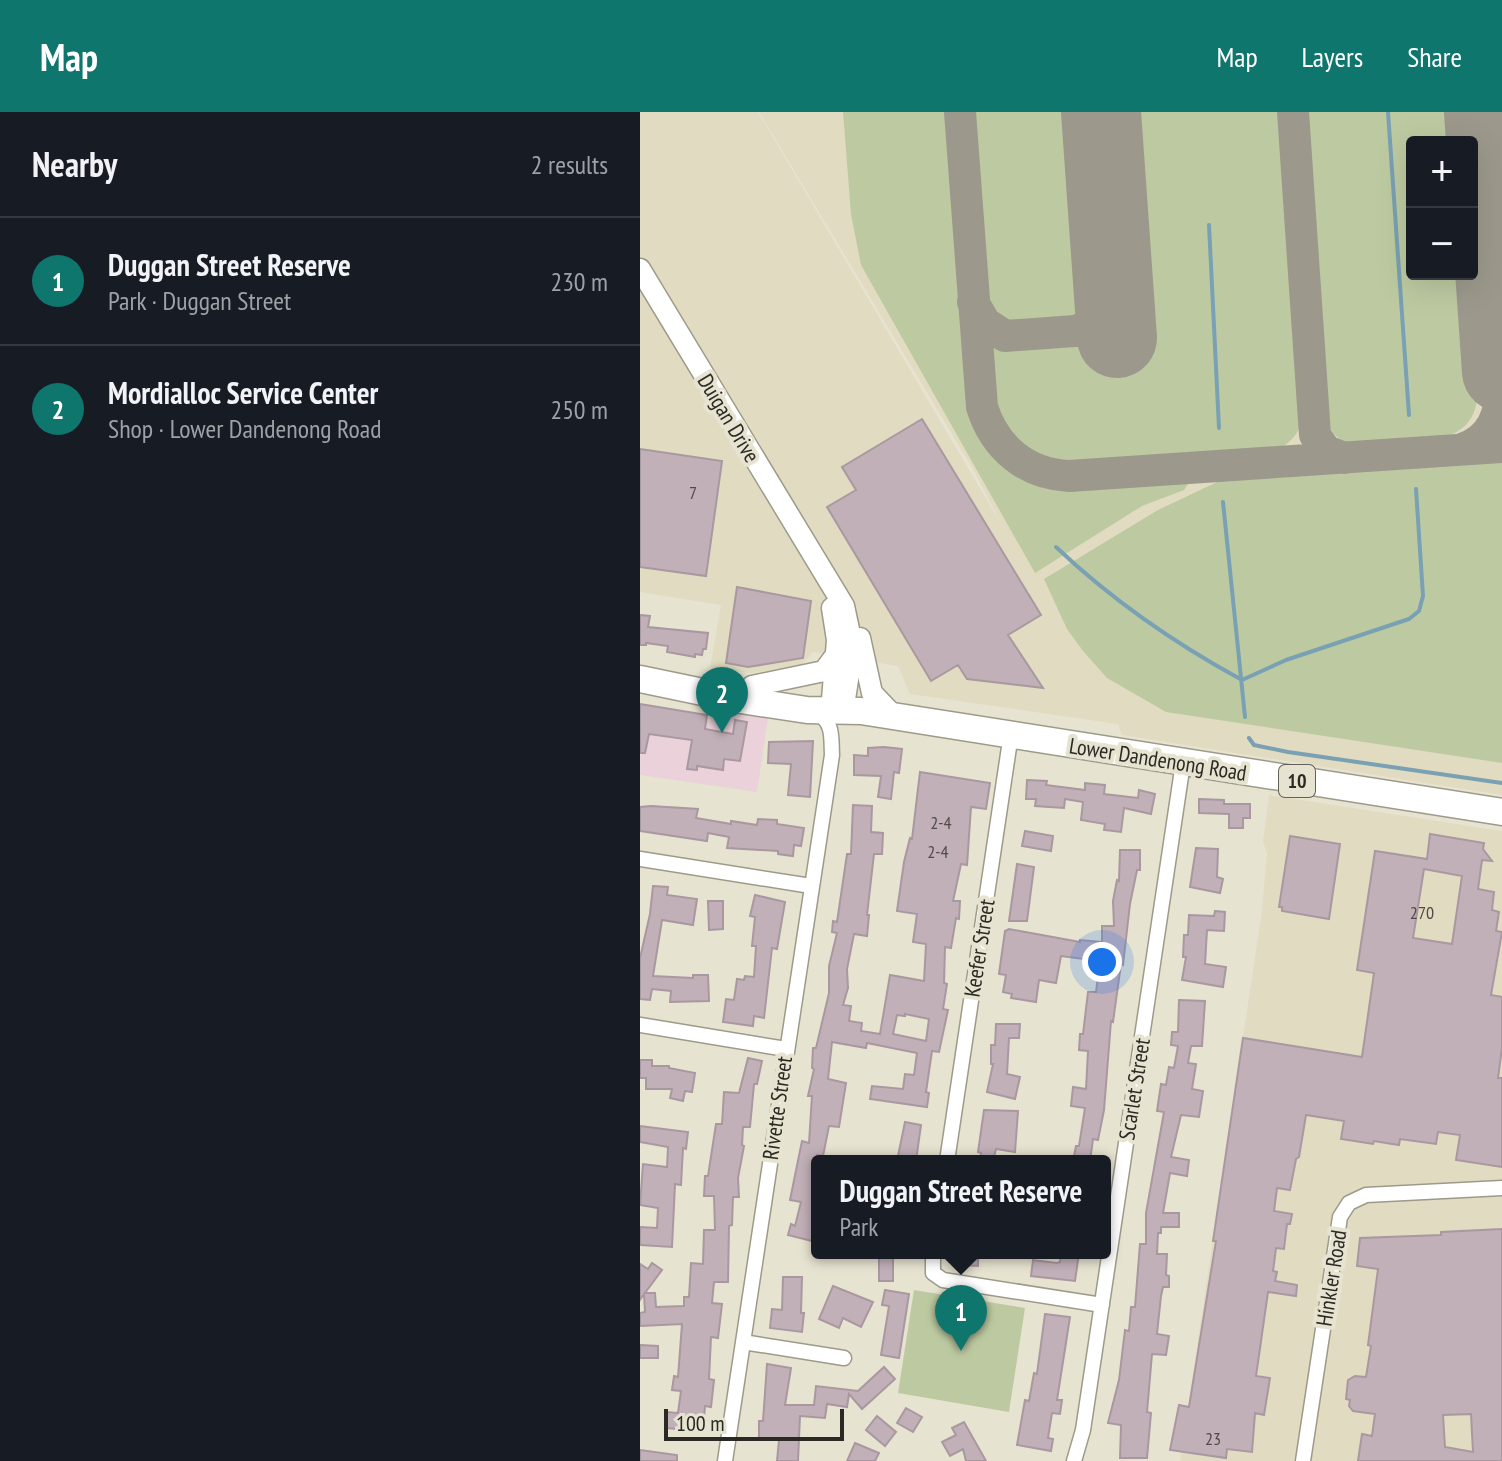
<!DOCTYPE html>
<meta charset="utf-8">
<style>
:root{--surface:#171b24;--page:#20242c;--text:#f1f3f6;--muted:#9ea1a6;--line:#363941;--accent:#0f766e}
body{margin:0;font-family:"PT Sans Narrow",sans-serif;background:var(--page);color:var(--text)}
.controls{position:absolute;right:24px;top:24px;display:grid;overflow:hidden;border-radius:8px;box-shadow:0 8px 32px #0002}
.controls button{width:72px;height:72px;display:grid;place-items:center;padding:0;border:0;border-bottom:2px solid var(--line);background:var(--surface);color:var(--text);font:40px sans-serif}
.scale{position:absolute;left:24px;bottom:20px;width:180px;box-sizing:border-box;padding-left:8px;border:4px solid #2b2923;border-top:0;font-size:22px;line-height:28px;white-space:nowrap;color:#2b2923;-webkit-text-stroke:6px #e7e3d1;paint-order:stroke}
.you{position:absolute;left:462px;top:850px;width:28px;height:28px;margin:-20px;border:6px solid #fff;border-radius:50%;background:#1a73e8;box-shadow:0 0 0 12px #1a73e833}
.badge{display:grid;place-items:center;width:52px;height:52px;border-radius:50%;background:var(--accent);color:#fff;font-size:26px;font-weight:700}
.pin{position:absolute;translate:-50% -66px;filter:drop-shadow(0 2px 4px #0008)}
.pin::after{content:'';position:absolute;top:42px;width:28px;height:24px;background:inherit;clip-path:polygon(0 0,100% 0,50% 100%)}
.popup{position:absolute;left:171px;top:1043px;width:300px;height:104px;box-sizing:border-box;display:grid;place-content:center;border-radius:8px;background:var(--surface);filter:drop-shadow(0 2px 6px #0005);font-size:26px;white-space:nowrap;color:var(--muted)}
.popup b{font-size:30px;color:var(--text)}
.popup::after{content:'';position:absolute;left:50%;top:100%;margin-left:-16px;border:16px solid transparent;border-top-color:var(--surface)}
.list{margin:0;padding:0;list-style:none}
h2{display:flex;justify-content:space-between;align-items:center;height:104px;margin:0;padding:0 32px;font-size:34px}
h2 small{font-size:26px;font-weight:400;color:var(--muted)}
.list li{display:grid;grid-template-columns:52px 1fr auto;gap:24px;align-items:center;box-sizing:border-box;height:128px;padding:0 32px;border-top:2px solid var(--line)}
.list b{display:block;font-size:30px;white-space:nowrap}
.list p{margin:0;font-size:26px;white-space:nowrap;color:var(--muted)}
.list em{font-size:26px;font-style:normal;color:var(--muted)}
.map{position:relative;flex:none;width:862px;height:1349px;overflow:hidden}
header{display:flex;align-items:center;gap:48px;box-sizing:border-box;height:112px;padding:0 40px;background:var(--accent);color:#fff}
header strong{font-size:38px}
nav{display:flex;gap:44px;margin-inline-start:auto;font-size:28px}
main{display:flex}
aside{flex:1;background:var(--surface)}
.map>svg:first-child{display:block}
.commercial{fill:#ead1da}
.built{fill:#e0dbc1;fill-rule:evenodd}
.green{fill:#bdcaa1}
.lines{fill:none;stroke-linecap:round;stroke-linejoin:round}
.stream{stroke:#79a1b3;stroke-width:4}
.taxiway{stroke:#9c998c;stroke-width:32}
.runway{stroke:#9c998c;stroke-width:80}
.building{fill:#c2b0b9;stroke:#a998a0;stroke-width:2;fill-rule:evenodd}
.street-casing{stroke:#9d9a89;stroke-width:17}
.secondary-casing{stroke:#9d9a89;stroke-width:23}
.highway-casing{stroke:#9d9a89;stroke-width:29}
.street{stroke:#fff;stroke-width:14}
.secondary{stroke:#fff;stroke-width:20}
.highway{stroke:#fff;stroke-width:26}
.labels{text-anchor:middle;stroke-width:8;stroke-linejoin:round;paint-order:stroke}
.number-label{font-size:18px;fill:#514b48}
.shield{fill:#e7e3d1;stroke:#636157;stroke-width:2}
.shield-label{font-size:20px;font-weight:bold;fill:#2b2923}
.street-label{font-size:22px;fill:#2b2923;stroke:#e7e3d1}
</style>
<header>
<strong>Map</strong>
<nav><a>Map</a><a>Layers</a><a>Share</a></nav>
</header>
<main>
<aside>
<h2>Nearby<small>2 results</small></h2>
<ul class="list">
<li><span class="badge">1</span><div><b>Duggan Street Reserve</b><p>Park · Duggan Street</p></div><em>230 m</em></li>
<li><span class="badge">2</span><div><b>Mordialloc Service Center</b><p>Shop · Lower Dandenong Road</p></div><em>250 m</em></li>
</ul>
</aside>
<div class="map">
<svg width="862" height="1349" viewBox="0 0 862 1349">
<rect width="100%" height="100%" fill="#e7e3d1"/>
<path class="commercial" d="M73,597L128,606L117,680L0,663V598L71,609Z"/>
<path class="built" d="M0,0H118L361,412L334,359L119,0H862V683L482,623L478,612L270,582L258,554L173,540L160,555L111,561L70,556L81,493L0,480ZM772,30H832V162H772Z
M629,683L862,719V1349H540L622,798L627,741L623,730Z"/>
<path class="green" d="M203,0H311L330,278C349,400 459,373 550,369L544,378L502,394L395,461L221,153L211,102Z
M328,0H445L456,164L447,195L434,206L410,213L380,215L358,206L343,188Z
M478,0H643L664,299C661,322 649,335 627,341L422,353C355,337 350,296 346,236L494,225Z
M662,0H817L819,30H772V162H828L837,288C835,301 830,312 818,319C801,331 726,341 707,332C693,325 686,311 683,297Z
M862,345V651L526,600L467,566L443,539L427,517L404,467L518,398L592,363Z
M274,1178L385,1196L369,1300L258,1281Z"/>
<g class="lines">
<path class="stream" d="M748,0L769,303
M569,113L579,316
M583,390L605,605
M416,435C472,488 534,531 602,568L646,548L769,507L779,499L783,484L776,377
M609,626L614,633L648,640L862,671"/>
<path class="taxiway" d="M320,0L342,295C355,336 386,362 429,364L862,335
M653,0L675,323L686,339L704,346
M333,190L345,211L365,224L476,216
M435,219C485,205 471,156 470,116
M822,337C853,327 860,302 862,272L853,135"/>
<path class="runway" d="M461,0L477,226
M844,0L862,260"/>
</g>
<path class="building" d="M282,307L401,503L368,523L403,576L327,567L318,553L291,569L187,395L216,378L202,355Z
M0,337L82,349L66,464L0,455Z
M97,475L171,489L163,546L108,555L86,551Z
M0,503L10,504L8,515L68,521L66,537H63L62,543L55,542V545L27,540L28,534L6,531V533H0Z
M0,592L67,603L65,617L93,622L95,608L107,610L100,649L84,647L83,658L57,654V658L47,657L52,628L9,622L5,641H0Z
M173,629L170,685L148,683L151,652L128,651L129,630Z
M244,635L262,637L259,661L254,660L251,687L238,685L241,664L214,663V643L228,644V636Z
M280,660L350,671L346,697L331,695L327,753L321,752L313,789H320L319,807L316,806L311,836L305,835L304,871L307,872L303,897L308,898L299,940L292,939L286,980L289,981L287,995L230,987L232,974L263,977L265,962L274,963L277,941L227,931L226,936L192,930L188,967L206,971L199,1015L189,1014L183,1044L177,1043V1110L172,1129L148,1123L151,1112L155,1114L161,1090L150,1088L162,1029L169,1031L172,984H168L174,957L172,956L173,936H176L189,881V854L197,821L192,820L193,809L197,810L207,742H211L213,693L232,694L231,720L243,721L242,742H234L227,803H229L227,824L214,822L207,857L208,876L203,893L211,894L209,909L222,911L221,919L240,922L250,863L284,869L286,832L273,830L277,802L257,799L264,750L270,726L272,727ZM265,902L289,907L286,929L253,922L257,903L265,904Z
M387,668L407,669L406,673L445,678V671L465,673L464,682L498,686L499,678L515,682L511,702L484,696L481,720L464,718L465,712L441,708L443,690L425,687L424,696L395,694L396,687H386Z
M559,687L584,688V692H610V706H603V716H589V702L559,701Z
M11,694L58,697L56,706L91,712V709L117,713L118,707L137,708V712L164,716L161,734L154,733L153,744L138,742V739L87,736L89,725L68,721L67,729L0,719V695Z
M385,719L413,724L411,739L382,734Z
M790,722L844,731L843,737L852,749L842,748L838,777L854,780L852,798L859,800L856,819L862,820L851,883L862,885V936L858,966H862V1055L816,1048L820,1023L798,1020L796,1032L760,1027L759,1033L734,1029L733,1032L701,1027L704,1009L666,1003L659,1045L656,1047L650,1078L637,1076L634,1099L652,1102L650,1112H647L644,1137L636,1136L633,1159L637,1160L635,1169L657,1173L656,1184L628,1180L616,1264L630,1266L624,1303L615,1301L612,1340L587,1337L586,1346L530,1338L539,1293L549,1295L576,1129H573L603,926L722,945L734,861L717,858L735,739L787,747ZM784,757L822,764L812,832L773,826Z
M650,724L700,732L689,807L642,799V795H639Z
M556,736L578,737L577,765L583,767L580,781L550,775Z
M480,738H500V758H497L490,792L483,853L481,852L473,910L471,909L464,998L458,1028L453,1027L450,1049H433L436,1034H439L445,996L431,994L433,975L446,977L448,939L439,938L440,922H443L448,880H456L460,849L421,844L416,871L399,868L396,890L371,886L372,882L363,880L366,863L359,862L365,819L369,817L440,830V828L462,830V814H474L473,789L477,768L479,769Z
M377,752L394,755L387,809H369Z
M13,774L28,775L27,783L57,787L53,813L22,808L13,864L53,866V863H68L69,889L30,890L31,879L12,877L10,888L0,887V846L10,802Z
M115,783L145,790L137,837L132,836L124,906L114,904L113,914L83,910L86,887L94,888L97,867L104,868L105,864L114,865L116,834H112L115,805L110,804Z
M68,789H83V817L69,818Z
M575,799L585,800L584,819L567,818L565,852L586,855L583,875L542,868L546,845H543L544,823H548L549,803L574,804Z
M539,888L565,889L562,934H551L548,951L556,952L552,977L563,979L559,1005L541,1003L531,1045L549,1048L547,1064L530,1061L523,1101H539V1115H521V1121H518L517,1142H527L526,1163L529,1164V1175H523L521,1184L517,1222L529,1224L526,1243L512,1242L507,1300L511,1301L507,1346H480L481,1313L468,1311L479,1268L485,1218L489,1219L491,1195H495L500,1132H506V1101L524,1000L517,999L521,972L526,973L529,955L534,956L538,934L531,933L532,920H538Z
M356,912H380L379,926H369L367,962L380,965L375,987L347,980L353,952H351V933H355Z
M108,946L122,949L117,972H114L110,1015H103L102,1033L104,1034L98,1066L99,1085H93L92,1113L89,1114L88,1170H74L72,1191L82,1192L78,1226L71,1225L69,1267L74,1268L71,1295L65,1294L63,1319L26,1316L27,1300L38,1301L41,1279L32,1278L34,1264L38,1265L42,1212L0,1214V1201L5,1200L4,1182L0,1188V1152L8,1157L12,1151L22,1158L5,1181H15L16,1195L44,1194V1185H49L51,1151L63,1152L64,1118H75L74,1084H64L65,1064H68L76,1012H82L84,980L99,981Z
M0,948H12V954H29V956L55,961L52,980L45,979L43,989L30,986L32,977H6V966H0Z
M344,998L378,999L375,1040L356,1037L353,1049H340L341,1041L338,1040Z
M265,1010L281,1013L276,1049H257Z
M0,1014L48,1020L46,1037L43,1036L41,1073L35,1072L32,1135L0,1133V1115L17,1116L18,1096L0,1093L3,1052L27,1055L28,1035L0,1030Z
M862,1117V1349H718L722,1322L732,1324L735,1302L713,1299L709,1294L710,1288L706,1287L708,1268L715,1264L726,1265L731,1234L728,1233L738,1157L717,1154L720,1126L801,1123V1120ZM831,1302L833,1340L805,1335L803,1303Z
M322,1141H338V1154L322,1153Z
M421,1141H439L435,1169L391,1164L393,1148L417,1151L420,1150Z
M239,1145H253V1169H239Z
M143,1165H162L161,1201H164L162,1220L130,1216L132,1197L142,1198Z
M193,1174L233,1190L221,1215L203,1206L199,1216L179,1207Z
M245,1178L269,1182L259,1246L241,1243L249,1194L242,1193Z
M405,1202L430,1205L417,1288H422L420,1302L412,1301L408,1326L413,1327L411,1339L377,1333L385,1288L389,1289L394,1261L397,1262Z
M0,1233L18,1234V1246H0Z
M127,1252L151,1256L145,1293H174L176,1274L218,1279L244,1255L255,1267L222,1297L209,1282L207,1295L187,1292L185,1306L160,1304L158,1349H137L139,1328H119V1309H123Z
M266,1296L282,1305L273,1320L257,1311Z
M237,1304L256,1320L245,1334L226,1318Z
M324,1310L346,1349H326L323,1337L310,1344L302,1330L316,1323L312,1316Z
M215,1331L239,1341L235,1349H207Z
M0,1338L37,1343V1349H0Z"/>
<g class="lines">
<defs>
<path id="street" d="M0,747L171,774
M0,913L146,937
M307,1049L371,622
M293,1141V1161L303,1168L462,1193
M103,1230L204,1246
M85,1349L192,643C191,625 194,610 176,601
M434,1349L443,1318L543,651
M663,1349L700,1105L709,1091L726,1083L862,1076"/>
<path id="secondary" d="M0,157L204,494L213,536L203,600
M220,526L232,581L254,604
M112,574L184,559L195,544
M191,599L197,528L192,496"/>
<path id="highway" d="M0,567L101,588L167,598L221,599L862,700"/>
</defs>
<use href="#street" class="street-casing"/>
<use href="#secondary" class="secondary-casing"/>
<use href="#highway" class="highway-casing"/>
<use href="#street" class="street"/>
<use href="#secondary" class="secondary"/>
<use href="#highway" class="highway"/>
</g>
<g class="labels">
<g class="number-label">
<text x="53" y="387">7</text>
<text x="301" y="717">2-4</text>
<text x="298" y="746">2-4</text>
<text x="782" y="807">270</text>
<text x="573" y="1333">23</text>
</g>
<rect class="shield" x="639" y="653" width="36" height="32" rx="6"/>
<g class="shield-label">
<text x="657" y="676">10</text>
</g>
<g class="street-label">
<text transform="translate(89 306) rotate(59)" y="8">Duigan Drive</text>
<text transform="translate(518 647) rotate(9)" y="8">Lower Dandenong Road</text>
<text transform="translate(339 836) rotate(-81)" y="8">Keefer Street</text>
<text transform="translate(494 977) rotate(-81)" y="8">Scarlet Street</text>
<text transform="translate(137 996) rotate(-82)" y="8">Rivette Street</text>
<text transform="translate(691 1166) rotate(-81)" y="8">Hinkler Road</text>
</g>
</g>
</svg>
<div class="controls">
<button>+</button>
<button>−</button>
</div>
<div class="scale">100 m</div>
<div class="you"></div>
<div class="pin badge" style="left:321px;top:1239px">1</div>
<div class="popup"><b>Duggan Street Reserve</b>Park</div>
<div class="pin badge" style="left:82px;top:621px">2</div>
</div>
</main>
